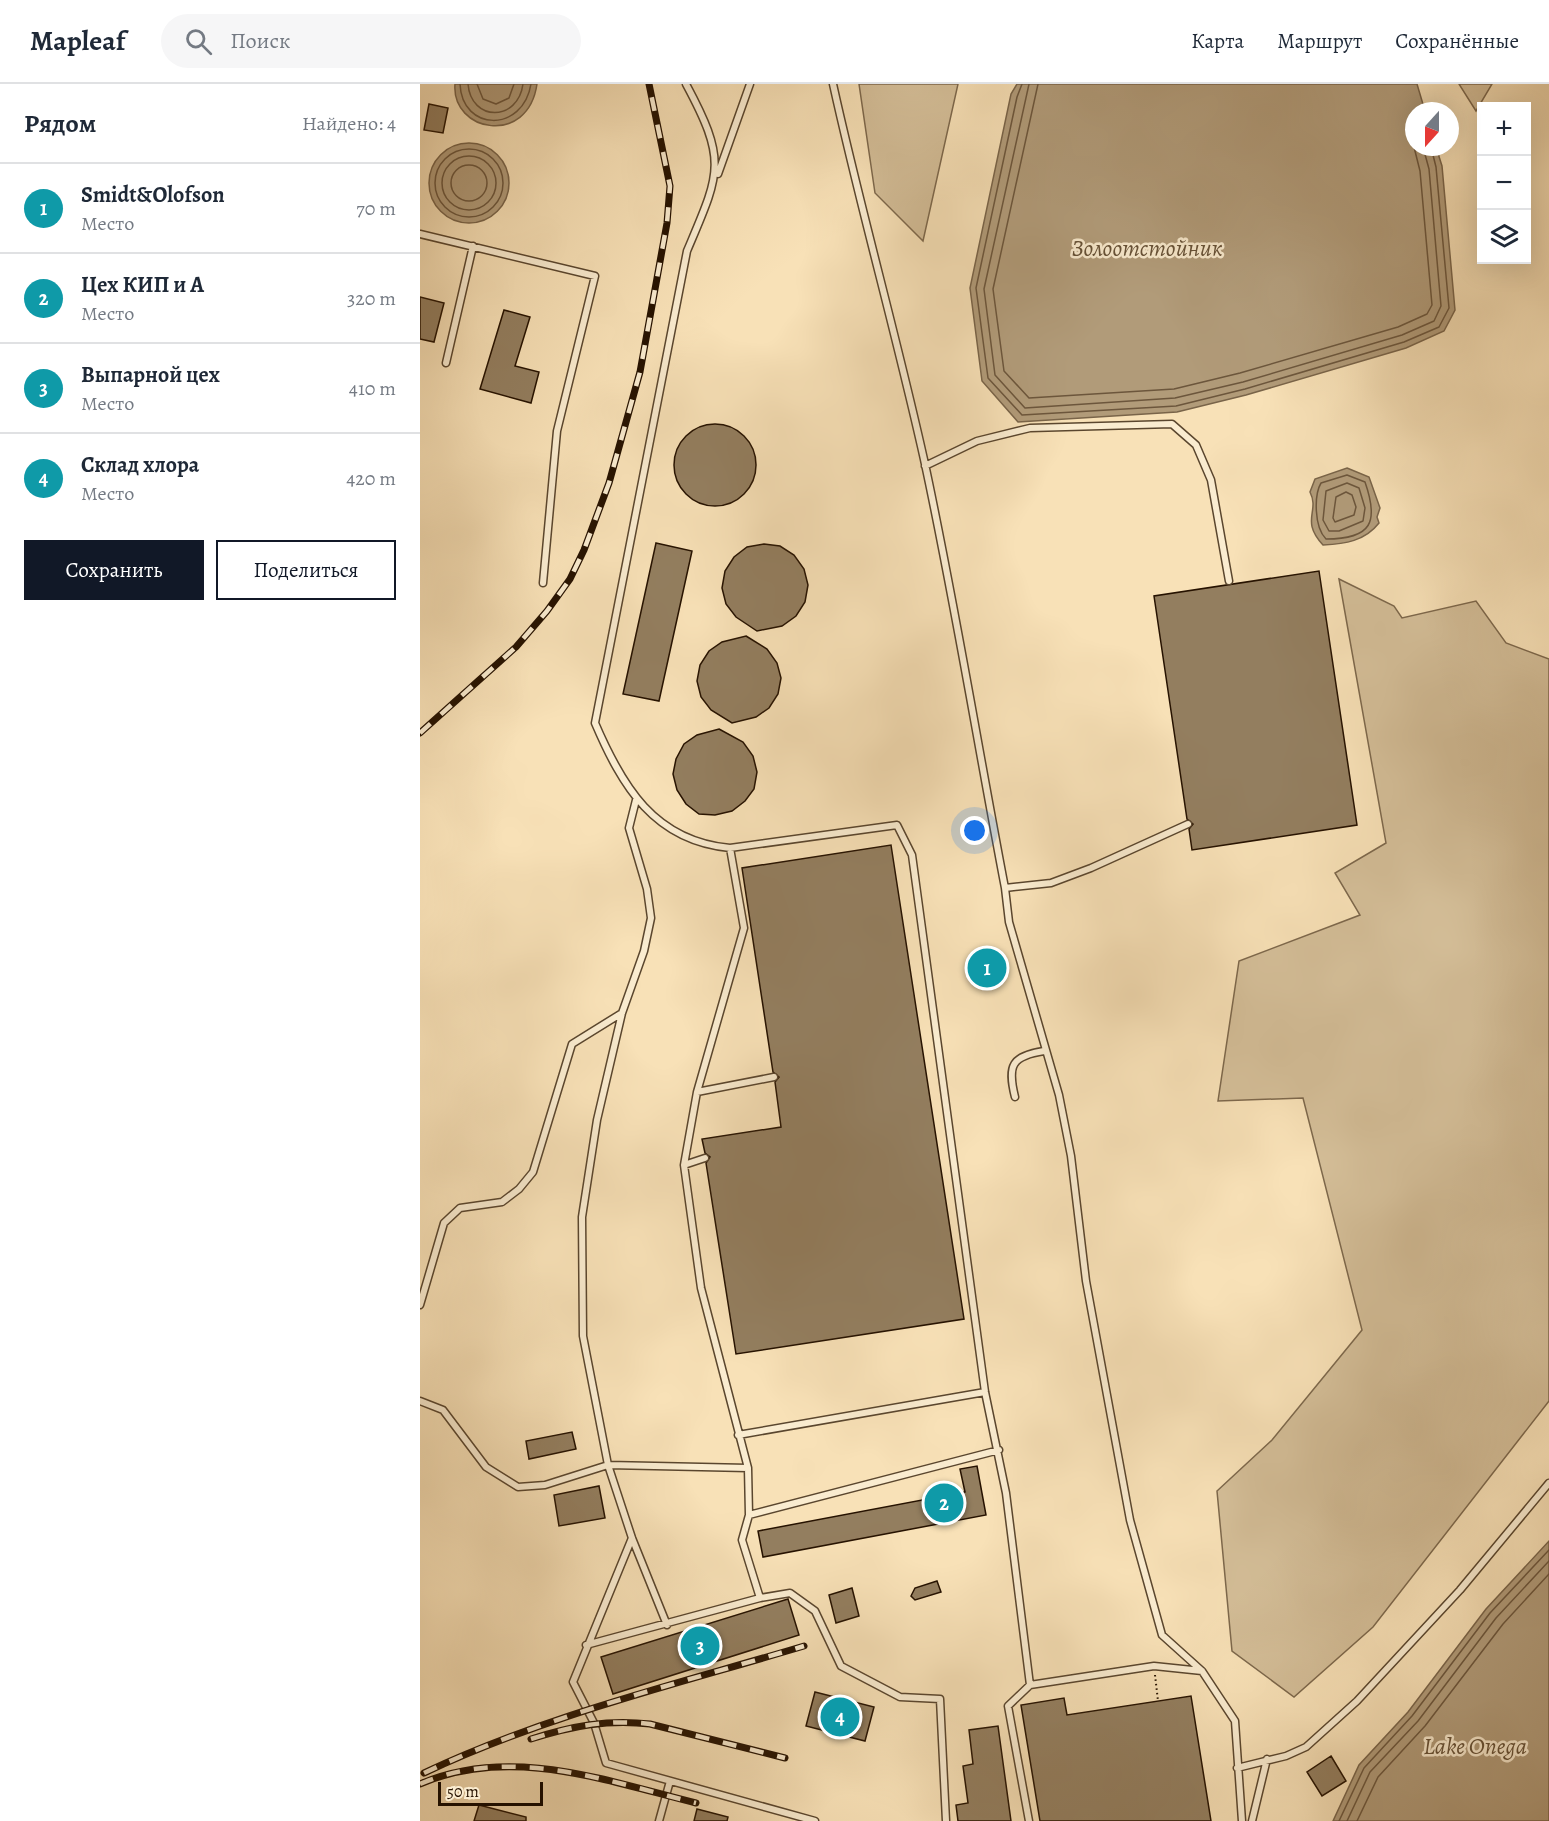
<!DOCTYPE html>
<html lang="ru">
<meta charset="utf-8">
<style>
:root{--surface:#fff;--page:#f6f6f7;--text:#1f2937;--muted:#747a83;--line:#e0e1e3;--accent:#111827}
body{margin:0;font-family:Alegreya,serif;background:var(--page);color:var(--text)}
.controls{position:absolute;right:18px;top:18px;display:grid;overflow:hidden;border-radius:0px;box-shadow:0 6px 24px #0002}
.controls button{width:54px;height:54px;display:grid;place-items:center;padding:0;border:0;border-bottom:2px solid var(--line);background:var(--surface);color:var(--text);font:30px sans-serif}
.compass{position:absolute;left:985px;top:18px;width:54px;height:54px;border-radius:50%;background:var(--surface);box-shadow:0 6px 24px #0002;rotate:201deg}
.scale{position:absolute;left:18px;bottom:15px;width:105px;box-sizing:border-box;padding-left:6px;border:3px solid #261200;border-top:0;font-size:16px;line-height:21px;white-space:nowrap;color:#261200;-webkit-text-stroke:4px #faecd0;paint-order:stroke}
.you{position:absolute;left:555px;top:747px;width:21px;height:21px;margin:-15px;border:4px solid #fff;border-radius:50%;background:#1a73e8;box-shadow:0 0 0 9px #1a73e833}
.badge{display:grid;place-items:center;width:39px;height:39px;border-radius:50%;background:var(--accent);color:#fff;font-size:20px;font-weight:700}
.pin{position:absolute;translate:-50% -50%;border:3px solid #fff;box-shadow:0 2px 6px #0006}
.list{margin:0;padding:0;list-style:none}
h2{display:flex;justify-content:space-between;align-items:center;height:78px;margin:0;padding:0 24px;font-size:26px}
h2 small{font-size:20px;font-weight:400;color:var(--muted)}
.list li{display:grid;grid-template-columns:39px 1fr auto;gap:18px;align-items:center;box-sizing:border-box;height:90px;padding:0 24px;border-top:2px solid var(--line)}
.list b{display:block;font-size:22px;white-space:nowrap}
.list p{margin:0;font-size:20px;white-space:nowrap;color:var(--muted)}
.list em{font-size:20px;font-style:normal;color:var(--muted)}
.actions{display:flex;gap:12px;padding:18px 24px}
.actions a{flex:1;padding:14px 0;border:2px solid var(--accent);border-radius:0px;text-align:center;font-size:21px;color:var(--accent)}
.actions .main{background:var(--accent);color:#fff}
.icon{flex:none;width:33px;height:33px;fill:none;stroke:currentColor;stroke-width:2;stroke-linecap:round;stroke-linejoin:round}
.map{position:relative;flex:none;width:1129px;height:1737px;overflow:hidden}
header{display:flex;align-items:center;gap:36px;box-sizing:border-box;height:84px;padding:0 30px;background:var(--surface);border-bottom:2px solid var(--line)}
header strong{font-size:28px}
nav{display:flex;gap:33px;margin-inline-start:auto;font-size:21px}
.search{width:420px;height:54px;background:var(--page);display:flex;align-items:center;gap:15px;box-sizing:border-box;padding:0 21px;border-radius:33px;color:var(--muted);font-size:22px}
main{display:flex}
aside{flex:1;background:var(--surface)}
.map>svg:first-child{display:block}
.green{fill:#d4be98;stroke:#7d684c;stroke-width:1.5}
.water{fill:#b19b79;stroke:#796449;stroke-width:1.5}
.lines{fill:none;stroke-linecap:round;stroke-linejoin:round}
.shore{stroke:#6c563c;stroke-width:1.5}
.building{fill:#937e5f;stroke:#261200;stroke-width:1.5}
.service-casing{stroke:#5a462e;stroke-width:9}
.path{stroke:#261200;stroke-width:2;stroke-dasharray:1.5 3;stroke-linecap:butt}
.service{stroke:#faecd0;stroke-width:6}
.rail-casing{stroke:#261200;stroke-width:7}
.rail{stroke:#faecd0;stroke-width:4.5;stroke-dasharray:14;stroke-linecap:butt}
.labels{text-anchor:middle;stroke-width:5;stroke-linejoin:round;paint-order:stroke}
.water-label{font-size:24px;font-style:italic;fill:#655036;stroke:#faecd0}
</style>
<header>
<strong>Mapleaf</strong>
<div class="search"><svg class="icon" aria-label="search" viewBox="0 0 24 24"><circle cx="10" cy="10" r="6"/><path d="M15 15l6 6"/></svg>Поиск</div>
<nav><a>Карта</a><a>Маршрут</a><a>Сохранённые</a></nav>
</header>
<main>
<aside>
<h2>Рядом<small>Найдено: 4</small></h2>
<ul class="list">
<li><span class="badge" style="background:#0f9aa8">1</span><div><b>Smidt&amp;Olofson</b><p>Место</p></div><em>70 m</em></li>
<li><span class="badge" style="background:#0f9aa8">2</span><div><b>Цех КИП и А</b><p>Место</p></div><em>320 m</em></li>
<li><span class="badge" style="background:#0f9aa8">3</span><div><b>Выпарной цех</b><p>Место</p></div><em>410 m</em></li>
<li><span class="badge" style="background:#0f9aa8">4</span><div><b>Склад хлора</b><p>Место</p></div><em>420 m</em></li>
</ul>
<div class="actions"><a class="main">Сохранить</a><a>Поделиться</a></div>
</aside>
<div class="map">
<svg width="1129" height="1737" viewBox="0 0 1129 1737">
<rect width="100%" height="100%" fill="#f8e1b7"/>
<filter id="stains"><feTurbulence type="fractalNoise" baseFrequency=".00333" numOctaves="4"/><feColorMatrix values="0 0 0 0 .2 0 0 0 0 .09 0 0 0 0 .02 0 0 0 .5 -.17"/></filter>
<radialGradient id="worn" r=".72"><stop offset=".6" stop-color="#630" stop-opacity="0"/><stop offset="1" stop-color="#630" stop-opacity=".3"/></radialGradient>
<path class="green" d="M439,0H538L503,157L455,109Z
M1039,0H1072L1056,27Z
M919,495L974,522L982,534L1056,517L1086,559L1129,575V1317L953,1543L874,1613L812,1567L797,1407L852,1356L942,1246L883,1014L798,1017L819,877L940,831L915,789L966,759Z"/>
<path class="water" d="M35,0H117C108,63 31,48 35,0Z
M597,0H997L1005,27H994V63H1016L1022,82L1035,226L1024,247L986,264L826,311L757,328L598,338L562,297L550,204L591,10Z
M9 99a40 40 0 1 1 80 0a40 40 0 1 1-80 0Z
M927,384L949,393L960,424L957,433L959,439C945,457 925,460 903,461C880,436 900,428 890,408L895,395Z
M1129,1457V1737H913L939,1681L988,1628L1066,1525Z"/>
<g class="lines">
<path class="shore" d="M40,0C42,48 103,49 111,0
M48,0C51,38 98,38 103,0
M57,0L63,15L76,20L89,14L94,0
M602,0L597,13L556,204L568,294L602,331L756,322L825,305L984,258L1019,243L1029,224L1016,83L1011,63
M609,0L564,205L575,291L605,324L755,314L823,298L982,251L1014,237L1021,222L1009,85L1003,63
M618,0L573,205L584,287L609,314L754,305L820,289L978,243L1007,230L1012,221L1000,87L994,63
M15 99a34 34 0 1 1 68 0a34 34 0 1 1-68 0Z
M22 99a27 27 0 1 1 54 0a27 27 0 1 1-54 0Z
M31 99a18 18 0 1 1 36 0a18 18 0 1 1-36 0Z
M927,391L945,398C959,438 952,455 906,455C894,443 894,411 901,399Z
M927,399L939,404L945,424L943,437L919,447H909L903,436L906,407Z
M926,408L932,411L936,423L934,431L915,438L913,434L916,413Z
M919,1737L944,1684L992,1632L1070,1529L1129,1466
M927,1737L950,1688L998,1637L1076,1534L1129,1477
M937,1737L958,1693L1005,1642L1083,1540L1129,1490"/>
</g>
<path class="building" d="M9,20L28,24L23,49L4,46Z
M0,213L24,219L14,258L0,255Z
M84,226L110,233L95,282L119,288L111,319L60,305Z
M254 381a41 41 0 1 1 82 0a41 41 0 1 1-82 0Z
M236,459L272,467L239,617L203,610Z
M344,460L360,462L374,471L384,485L388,501L385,518L376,532L362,542L337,547L316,533L306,520L302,504L305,487L314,473L327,463Z
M899,487L937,741L772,766L769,745L773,740L767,735L734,512Z
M326,552L347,565L357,579L361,594L358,610L349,624L336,633L312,639L291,626L281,613L277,597L280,581L289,567L302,558Z
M299,645L323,658L333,672L337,688L334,705L325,717L312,727L295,731L279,730L266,720L257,706L253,690L256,675L264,660L277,651Z
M471,761L544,1235L316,1270L286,1079L290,1073L285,1069L282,1055L361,1043L355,998L359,993L353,988L322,784Z
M572,873L577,891L561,896L557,877Z
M152,1348L156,1365L109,1375L106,1357Z
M557,1382L566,1431L343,1473L338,1447L545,1408L540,1385Z
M179,1402L185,1434L139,1442L134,1411Z
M517,1497L521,1508L495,1516L491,1512L495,1504Z
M432,1504L439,1532L416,1539L409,1511Z
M368,1515L379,1551L193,1610L181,1573Z
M395,1608L454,1623L445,1657L386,1642Z
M771,1612L791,1737H620L601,1621L644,1614L647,1631Z
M578,1642L591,1737H538L536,1721L548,1719L543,1682L553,1680L549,1646Z
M911,1672L926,1697L902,1712L887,1688Z
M59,1721L106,1733V1737H54Z
M277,1725L308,1733L307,1737H274Z"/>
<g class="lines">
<defs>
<path id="service" d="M266,0C308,78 300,89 267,167L175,639C202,702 234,757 310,764L477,741L492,771L565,1308L586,1409L610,1601
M413,0C441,127 477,253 505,380C535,520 558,663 585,804L589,838L639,1011L651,1072L666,1197L710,1436L742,1551L782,1587L815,1637L822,1737
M298,90L330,0
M0,150L175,192L137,347L123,499
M26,279L53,162
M505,382L557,357L610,344L752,340L776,361L791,396L809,497
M310,764L324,844L277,1008L264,1081L281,1204L328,1384L329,1431L579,1366
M585,804L631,799L671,784L768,740
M277,1008L354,993
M595,1013C587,981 592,972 624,967
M264,1081L285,1074
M0,1221L24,1139L40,1124L82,1118L99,1105L113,1088L152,960L202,929
M0,1317L23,1326L66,1383L98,1403L125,1401L188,1381L163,1252L162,1133L177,1036L202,929L224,867L231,834L227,805L209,744L216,716
M318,1351L565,1308
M329,1431L322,1456L340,1514
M212,1454L153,1598L174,1639L186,1679L395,1737
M247,1541L212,1454L188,1381L328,1384
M166,1561L340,1514L370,1509L395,1527L421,1582L480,1613L520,1615L526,1737
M817,1684L866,1672L886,1663L937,1617L1040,1506L1129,1399
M239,1737L250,1697
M609,1737L588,1622L610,1601L734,1582L782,1587
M832,1737L847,1675"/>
</defs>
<use href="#service" class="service-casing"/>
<path class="path" d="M735,1591L738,1617"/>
<use href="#service" class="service"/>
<defs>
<path id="rail" d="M0,649L96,563L127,527L150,495L164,466L189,399L220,288L247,139L250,102L229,0
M111,1655C152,1642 188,1635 230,1640L365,1674
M4,1689C124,1632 257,1600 384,1562
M0,1700C90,1661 187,1697 276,1719"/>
</defs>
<use href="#rail" class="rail-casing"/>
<use href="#rail" class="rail"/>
</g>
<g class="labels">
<g class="water-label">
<text x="727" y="172">Золоотстойник</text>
<text x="1055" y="1670">Lake Onega</text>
</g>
</g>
<rect width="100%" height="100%" filter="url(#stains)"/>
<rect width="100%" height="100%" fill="url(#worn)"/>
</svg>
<div class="controls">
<button>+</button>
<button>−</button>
<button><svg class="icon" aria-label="layers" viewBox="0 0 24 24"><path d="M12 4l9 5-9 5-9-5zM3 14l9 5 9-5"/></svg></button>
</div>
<svg class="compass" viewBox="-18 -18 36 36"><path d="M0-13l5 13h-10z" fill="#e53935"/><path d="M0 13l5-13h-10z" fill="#747a83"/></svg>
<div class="scale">50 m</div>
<div class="you"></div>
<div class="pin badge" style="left:567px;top:884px;background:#0f9aa8">1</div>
<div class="pin badge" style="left:524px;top:1419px;background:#0f9aa8">2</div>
<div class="pin badge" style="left:280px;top:1562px;background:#0f9aa8">3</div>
<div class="pin badge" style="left:420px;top:1633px;background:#0f9aa8">4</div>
</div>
</main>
